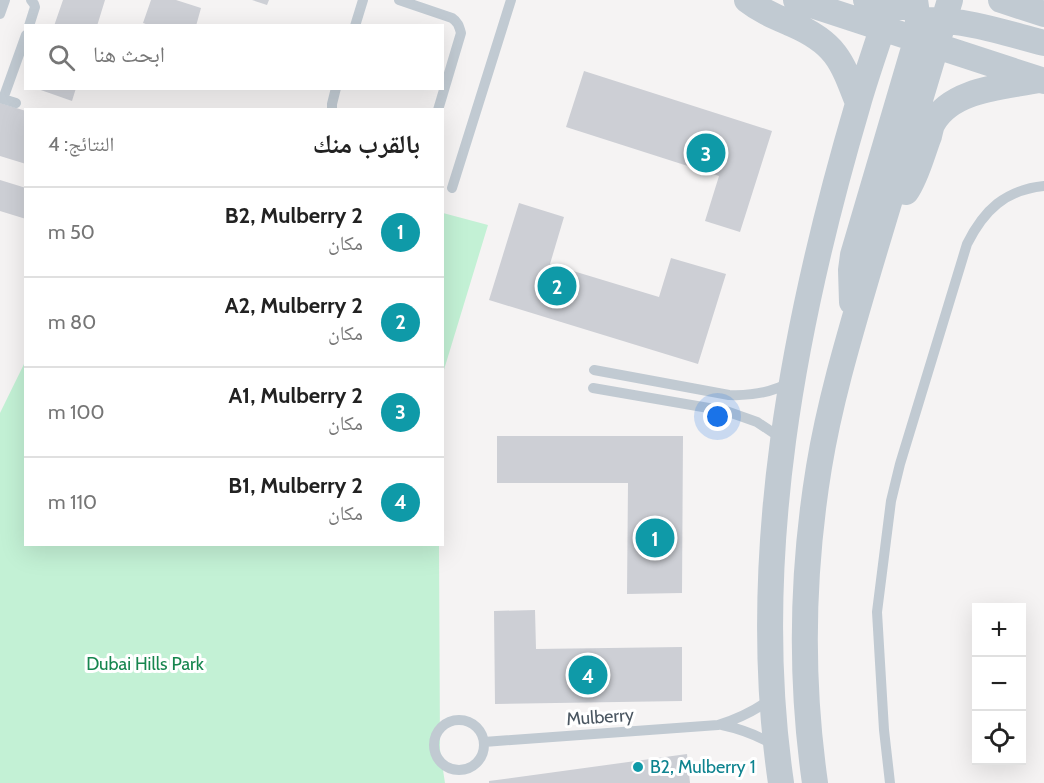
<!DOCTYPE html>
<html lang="ar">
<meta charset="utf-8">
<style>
:root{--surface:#fff;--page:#f2f2f2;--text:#222;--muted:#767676;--line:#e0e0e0;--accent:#b45309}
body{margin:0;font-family:Cabin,"Noto Naskh Arabic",sans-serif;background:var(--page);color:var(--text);direction:rtl}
.controls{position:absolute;right:18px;bottom:18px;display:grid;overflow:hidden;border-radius:0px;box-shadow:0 6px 24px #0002}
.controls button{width:54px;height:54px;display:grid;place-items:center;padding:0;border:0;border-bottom:2px solid var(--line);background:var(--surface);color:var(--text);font:30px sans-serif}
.you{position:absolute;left:718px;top:417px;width:21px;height:21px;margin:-15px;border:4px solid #fff;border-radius:50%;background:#1a73e8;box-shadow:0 0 0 9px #1a73e833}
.badge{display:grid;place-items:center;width:39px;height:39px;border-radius:50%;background:var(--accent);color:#fff;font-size:20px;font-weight:700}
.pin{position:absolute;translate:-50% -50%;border:3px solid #fff;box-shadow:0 2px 6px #0006}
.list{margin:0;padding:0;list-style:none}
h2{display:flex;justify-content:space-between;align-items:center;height:78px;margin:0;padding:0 24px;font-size:26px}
h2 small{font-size:20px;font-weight:400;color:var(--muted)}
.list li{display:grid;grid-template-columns:39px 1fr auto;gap:18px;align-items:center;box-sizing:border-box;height:90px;padding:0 24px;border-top:2px solid var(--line)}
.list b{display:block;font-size:22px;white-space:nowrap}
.list p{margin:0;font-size:20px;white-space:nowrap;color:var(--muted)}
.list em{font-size:20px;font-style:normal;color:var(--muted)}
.icon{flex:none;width:33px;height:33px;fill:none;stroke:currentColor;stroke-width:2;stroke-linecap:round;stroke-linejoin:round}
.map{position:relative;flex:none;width:1044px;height:783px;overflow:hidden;direction:ltr}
.search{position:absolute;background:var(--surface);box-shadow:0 6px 24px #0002;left:24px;top:24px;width:420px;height:66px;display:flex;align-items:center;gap:15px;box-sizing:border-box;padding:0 21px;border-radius:0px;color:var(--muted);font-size:22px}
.panel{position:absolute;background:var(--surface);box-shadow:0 6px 24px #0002;left:24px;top:108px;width:420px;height:438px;border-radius:0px;direction:rtl}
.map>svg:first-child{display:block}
.green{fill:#c3f1d5}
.building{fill:#cdcfd5}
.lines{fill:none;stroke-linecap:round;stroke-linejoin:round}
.service{stroke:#c1cad2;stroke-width:10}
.tertiary{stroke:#c1cad2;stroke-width:26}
.culture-dot{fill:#0f9aa8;stroke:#fff;stroke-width:2}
.labels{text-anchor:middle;stroke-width:6;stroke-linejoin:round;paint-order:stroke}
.park-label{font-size:18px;fill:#17864f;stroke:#fff}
.street-label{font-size:18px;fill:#4a5661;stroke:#fff}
.culture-label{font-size:18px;fill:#0d838f;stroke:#fff;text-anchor:start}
</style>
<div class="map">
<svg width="1044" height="783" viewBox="0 0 1044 783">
<rect width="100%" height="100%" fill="#f5f3f3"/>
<path class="green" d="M443,213L488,225L443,373L442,213Z
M25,362L26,544L439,545L440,750L445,783H0V413Z"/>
<path class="building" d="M63,0H105L97,26H54Z
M151,0H176L201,8L196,26H151L143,23Z
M252,0H269L267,5Z
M584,71L772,131L740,232L705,221L719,176L566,127Z
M35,88H76L72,101Z
M0,103L26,111V164L0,156Z
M0,180L26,188V219L0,211Z
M519,203L564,217L550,264L659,297L671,258L726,274L698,364L489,300Z
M497,436H683L682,593L627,594L628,483H497Z
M535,610L536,649L682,647V701L495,704L494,611Z
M687,754L690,783H489V781Z"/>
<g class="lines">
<path class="service" d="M399,0L452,18C458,22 459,26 461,33L438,110
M0,14L5,0
M29,26L35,7L34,4L31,0
M355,26L363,0
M0,98L16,103
M3,99L26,35
M332,110V104L336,88
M452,188L511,0
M594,370L729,395C752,396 771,393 791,382
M593,388L726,411L757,422L781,438
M434 745a25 25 0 1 1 50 0a25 25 0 1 1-50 0Z
M722,725C741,729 757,735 774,745
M484,742L718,725C738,719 754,711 771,699
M890,783L884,730L877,612L891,501L900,464L967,244C984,210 1005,190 1044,186"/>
<path class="tertiary" d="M747,0C761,11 776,17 792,24C836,43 842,61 858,103
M796,0L1044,81
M866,0L889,7H907
M1001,0L1044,14
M927,20C968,20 1005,33 1044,43
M906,192C917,176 922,154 929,136C930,132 931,126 933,123C952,89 1004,87 1038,80
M852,302L851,270L853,255L917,38L918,21L915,0
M781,783C748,557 794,321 858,104C868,69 881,35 891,0
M815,783C800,678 802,571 819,467C830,400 850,334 869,269C896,179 923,90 950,0"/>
</g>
<circle class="culture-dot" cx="638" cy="767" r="6"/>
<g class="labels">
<g class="park-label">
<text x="145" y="670">Dubai Hills Park</text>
</g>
<g class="street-label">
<text transform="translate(600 717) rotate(-4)" y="6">Mulberry</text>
</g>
<g class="culture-label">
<text x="650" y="773">B2, Mulberry 1</text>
</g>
</g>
</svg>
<div class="controls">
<button>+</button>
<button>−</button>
<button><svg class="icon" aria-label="locate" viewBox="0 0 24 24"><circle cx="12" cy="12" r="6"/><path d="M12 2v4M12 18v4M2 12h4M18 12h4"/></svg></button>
</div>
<div class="you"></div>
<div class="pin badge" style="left:655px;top:538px;background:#0f9aa8">1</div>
<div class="pin badge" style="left:557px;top:286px;background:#0f9aa8">2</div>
<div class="pin badge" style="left:706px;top:153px;background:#0f9aa8">3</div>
<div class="pin badge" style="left:588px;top:675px;background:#0f9aa8">4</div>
<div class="search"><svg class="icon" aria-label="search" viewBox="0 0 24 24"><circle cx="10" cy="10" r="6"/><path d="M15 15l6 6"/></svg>ابحث هنا</div>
<section class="panel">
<h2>بالقرب منك<small>النتائج: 4</small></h2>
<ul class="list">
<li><span class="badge" style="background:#0f9aa8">1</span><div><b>B2, Mulberry 2</b><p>مكان</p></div><em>50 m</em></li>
<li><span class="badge" style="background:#0f9aa8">2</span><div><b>A2, Mulberry 2</b><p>مكان</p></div><em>80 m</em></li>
<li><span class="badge" style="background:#0f9aa8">3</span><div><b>A1, Mulberry 2</b><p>مكان</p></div><em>100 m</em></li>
<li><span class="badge" style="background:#0f9aa8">4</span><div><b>B1, Mulberry 2</b><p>مكان</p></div><em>110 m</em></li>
</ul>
</section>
</div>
